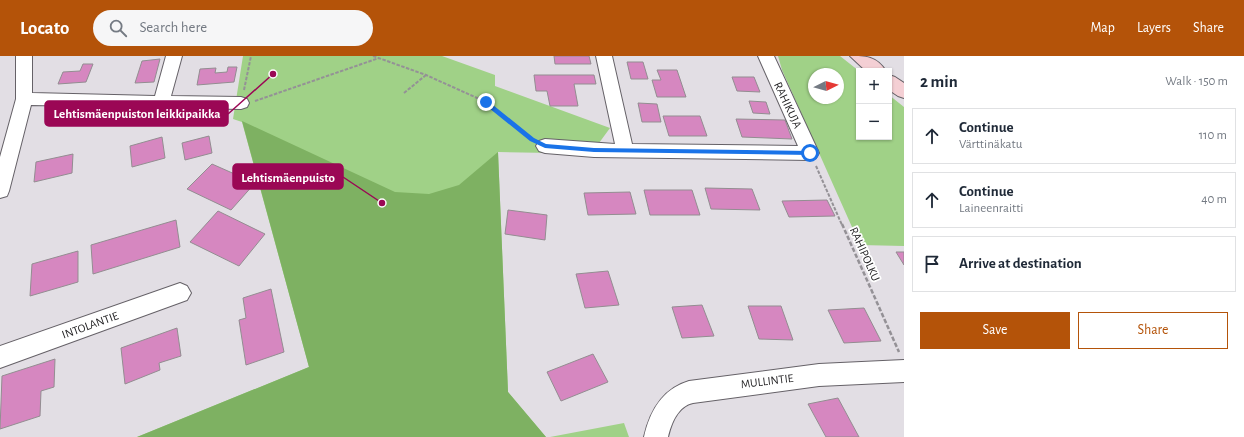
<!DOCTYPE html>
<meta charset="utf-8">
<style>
:root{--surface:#fff;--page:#f6f6f7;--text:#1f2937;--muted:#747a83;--line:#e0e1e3;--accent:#b45309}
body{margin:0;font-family:"Alegreya Sans",sans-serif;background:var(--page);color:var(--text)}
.controls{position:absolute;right:12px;top:12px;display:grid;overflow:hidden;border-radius:0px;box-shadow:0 1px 3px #0004}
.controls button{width:36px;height:36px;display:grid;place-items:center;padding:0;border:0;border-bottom:1px solid var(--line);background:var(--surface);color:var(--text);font:20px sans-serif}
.compass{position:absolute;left:808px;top:12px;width:36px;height:36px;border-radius:50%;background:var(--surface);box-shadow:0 1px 3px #0004;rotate:85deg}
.stop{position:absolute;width:12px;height:12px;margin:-9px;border:3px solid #1a73e8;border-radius:50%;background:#fff}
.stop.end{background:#1a73e8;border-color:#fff;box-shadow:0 1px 4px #0008}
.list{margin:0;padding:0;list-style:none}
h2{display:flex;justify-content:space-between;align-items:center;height:52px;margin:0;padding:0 16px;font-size:17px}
h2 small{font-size:13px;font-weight:400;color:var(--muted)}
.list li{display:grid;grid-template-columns:26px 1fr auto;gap:12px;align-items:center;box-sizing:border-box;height:56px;margin:0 8px 8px;padding:0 8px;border:1px solid var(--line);border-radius:0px}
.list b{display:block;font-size:15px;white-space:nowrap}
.list p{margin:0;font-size:13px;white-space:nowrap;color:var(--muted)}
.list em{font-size:13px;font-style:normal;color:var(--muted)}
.actions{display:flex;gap:8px;padding:12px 16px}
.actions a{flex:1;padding:9px 0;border:1px solid var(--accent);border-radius:0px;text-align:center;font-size:14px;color:var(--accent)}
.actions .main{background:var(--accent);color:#fff}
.icon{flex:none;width:22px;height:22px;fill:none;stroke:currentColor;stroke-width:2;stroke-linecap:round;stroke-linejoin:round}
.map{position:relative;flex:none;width:904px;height:381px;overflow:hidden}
header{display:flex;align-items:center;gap:24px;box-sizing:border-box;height:56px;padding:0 20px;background:var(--accent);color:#fff}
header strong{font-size:19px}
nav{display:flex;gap:22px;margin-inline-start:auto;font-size:14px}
.search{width:280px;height:36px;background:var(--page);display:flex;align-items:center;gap:10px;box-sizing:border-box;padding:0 14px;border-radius:22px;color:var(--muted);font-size:15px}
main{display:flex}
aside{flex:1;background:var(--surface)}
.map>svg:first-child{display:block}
.green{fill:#a0d187;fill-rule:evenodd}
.forest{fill:#7eb162}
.building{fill:#d687c0;stroke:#938d91}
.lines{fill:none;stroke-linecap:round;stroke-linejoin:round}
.street-casing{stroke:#656167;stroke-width:2}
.secondary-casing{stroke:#656167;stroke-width:2}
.path-far1{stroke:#949196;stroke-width:2;stroke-dasharray:3.5 1.5;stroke-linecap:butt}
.path{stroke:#949196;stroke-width:2.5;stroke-dasharray:4.5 2;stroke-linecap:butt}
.street{fill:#fff;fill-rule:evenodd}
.secondary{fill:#f4cfd4;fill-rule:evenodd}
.route{fill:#1a73e8}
.labels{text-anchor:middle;stroke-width:3.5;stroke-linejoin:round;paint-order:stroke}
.street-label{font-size:12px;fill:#252426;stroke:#fff}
.leader{fill:none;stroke:#9b0755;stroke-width:1.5}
.callout-dot{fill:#9b0755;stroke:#fff;stroke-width:1.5}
.callout{fill:#9b0755;stroke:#9b0755;stroke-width:1.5}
.callout-label{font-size:13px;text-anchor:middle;font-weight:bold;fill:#fff}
</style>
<header>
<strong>Locato</strong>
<div class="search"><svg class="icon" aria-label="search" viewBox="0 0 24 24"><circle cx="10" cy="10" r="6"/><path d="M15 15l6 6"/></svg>Search here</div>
<nav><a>Map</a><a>Layers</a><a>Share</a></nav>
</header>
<main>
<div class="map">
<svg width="904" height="381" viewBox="0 0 904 381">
<rect width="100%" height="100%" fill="#e2dee4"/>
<path class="green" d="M243,0H442L495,19V30L610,72L599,87L551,97L498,96L508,336L546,381H137L309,311L242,66L233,63Z
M778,0H840L859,15V81H889V39L904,51V190L860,189L782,14ZM814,18H838V42H814Z
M624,367L629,381H550Z"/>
<path class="forest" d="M242,65L395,136L429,138L459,129L498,96L508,336L546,381H137L309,311Z"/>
<path class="building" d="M554,0H589L591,8H555Z
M160,3L154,26L135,27L142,5Z
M627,6H643L648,23H631Z
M83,8H93L86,26L58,28L63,16L80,15Z
M228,11H237L234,26L197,29L200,13L216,12L215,17L227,16Z
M657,14H677L686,41H657L652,24H661Z
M534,19H594L596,28H574L578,50H550L547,35H536Z
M732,21H754L760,36L737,35Z
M749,45L766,46L770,58L753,57Z
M638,47L657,48L661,66H642Z
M663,60H700L707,80H669Z
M736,63L785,64L792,83L742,81Z
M209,80L212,97L185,104L182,87Z
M162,81L165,102L132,111L130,90Z
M73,98L72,117L34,126L36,106Z
M212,108L255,127L231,154L187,133Z
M705,132L752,133L760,154L711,153Z
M644,134H692L700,159H650Z
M630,136L636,158L588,159L584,137Z
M827,144L835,160L789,161L782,145Z
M508,154L547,159L545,184L505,178Z
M218,155L265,178L239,210L190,186Z
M176,164L180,191L93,218L91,189Z
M78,195V226L30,240L32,208Z
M896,196H904V209Z
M608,215L619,249L585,252L576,218Z
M271,233L284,296L246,309L239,264L246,262L243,242Z
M702,249L714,280L682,282L672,251Z
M748,250H781L793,284L759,283Z
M864,252L881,285L844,287L828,254Z
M177,272L181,300L159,307L160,314L125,328L121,292Z
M593,298L608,326L561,345L547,316Z
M55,303L54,331L41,335L40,360L0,373L2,320Z
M838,342L859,381H826L808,348Z"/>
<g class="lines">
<defs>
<path id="street" d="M16,0H32V37L155,40L166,0H182L171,40L241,41L247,43L249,47L247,51L241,53L31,49L9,135L7,140L0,142V101L16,43Z
M596,0H612L632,88L798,90L758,0H774L819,97L816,102L810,104L594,101L545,97L539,95L536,90L539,85L545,83L615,88Z
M180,227L187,230L191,237L187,244L0,312V290Z
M904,304V326L819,330L693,347C678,350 671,368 668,381H644C650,355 662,333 689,325L819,308Z"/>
<path id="secondary" d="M850,0C866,0 876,0 886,15H866Z
M889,19L895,21L904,27V42L898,40L889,34Z"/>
</defs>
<use href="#street" class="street-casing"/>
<use href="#secondary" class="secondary-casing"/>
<path class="path-far1" d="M373,0L426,19L486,46L531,82
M244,34L251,0
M404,37L426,19
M255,45L379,2
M816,110L842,169"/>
<path class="path" d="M842,168L899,296"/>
<use href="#street" class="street"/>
<use href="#secondary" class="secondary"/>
</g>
<path class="route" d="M484,45H488L534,82L546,88L594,92L810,95L813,97L810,99L594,96L545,92L530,85L484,48Z"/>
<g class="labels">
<g class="street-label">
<text transform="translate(788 49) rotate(65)" y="4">RAHIKUJA</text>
<text transform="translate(865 198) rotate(66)" y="4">RAHIPOLKU</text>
<text transform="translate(90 269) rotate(-20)" y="4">INTOLANTIE</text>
<text transform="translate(767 325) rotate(-7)" y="4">MULLINTIE</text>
</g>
</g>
<path class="leader" d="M273 18L228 58M382 147L343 121"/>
<g class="callout-dot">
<circle cx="273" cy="18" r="4"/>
<circle cx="382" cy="147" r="4"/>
</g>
<g class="callout">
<rect x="45" y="45" width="183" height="25" rx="4"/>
<rect x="233" y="108" width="110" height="25" rx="4"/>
</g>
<g class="callout-label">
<text x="137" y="62">Lehtismäenpuiston leikkipaikka</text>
<text x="288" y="126">Lehtismäenpuisto</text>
</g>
</svg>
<div class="controls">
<button>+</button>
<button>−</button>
</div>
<svg class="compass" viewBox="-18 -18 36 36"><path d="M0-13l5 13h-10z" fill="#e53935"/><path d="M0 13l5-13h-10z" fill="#747a83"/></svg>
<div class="stop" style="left:810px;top:97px"></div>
<div class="stop end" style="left:486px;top:46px"></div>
</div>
<aside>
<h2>2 min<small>Walk · 150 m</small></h2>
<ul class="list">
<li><svg class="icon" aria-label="ahead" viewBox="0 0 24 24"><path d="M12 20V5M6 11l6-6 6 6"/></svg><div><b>Continue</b><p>Värttinäkatu</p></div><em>110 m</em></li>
<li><svg class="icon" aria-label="ahead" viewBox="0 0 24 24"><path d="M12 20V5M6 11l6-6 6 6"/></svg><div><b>Continue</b><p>Laineenraitti</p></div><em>40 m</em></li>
<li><svg class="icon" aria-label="arrive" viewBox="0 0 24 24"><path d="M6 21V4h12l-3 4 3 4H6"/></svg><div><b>Arrive at destination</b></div></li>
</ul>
<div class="actions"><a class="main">Save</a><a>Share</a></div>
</aside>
</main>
